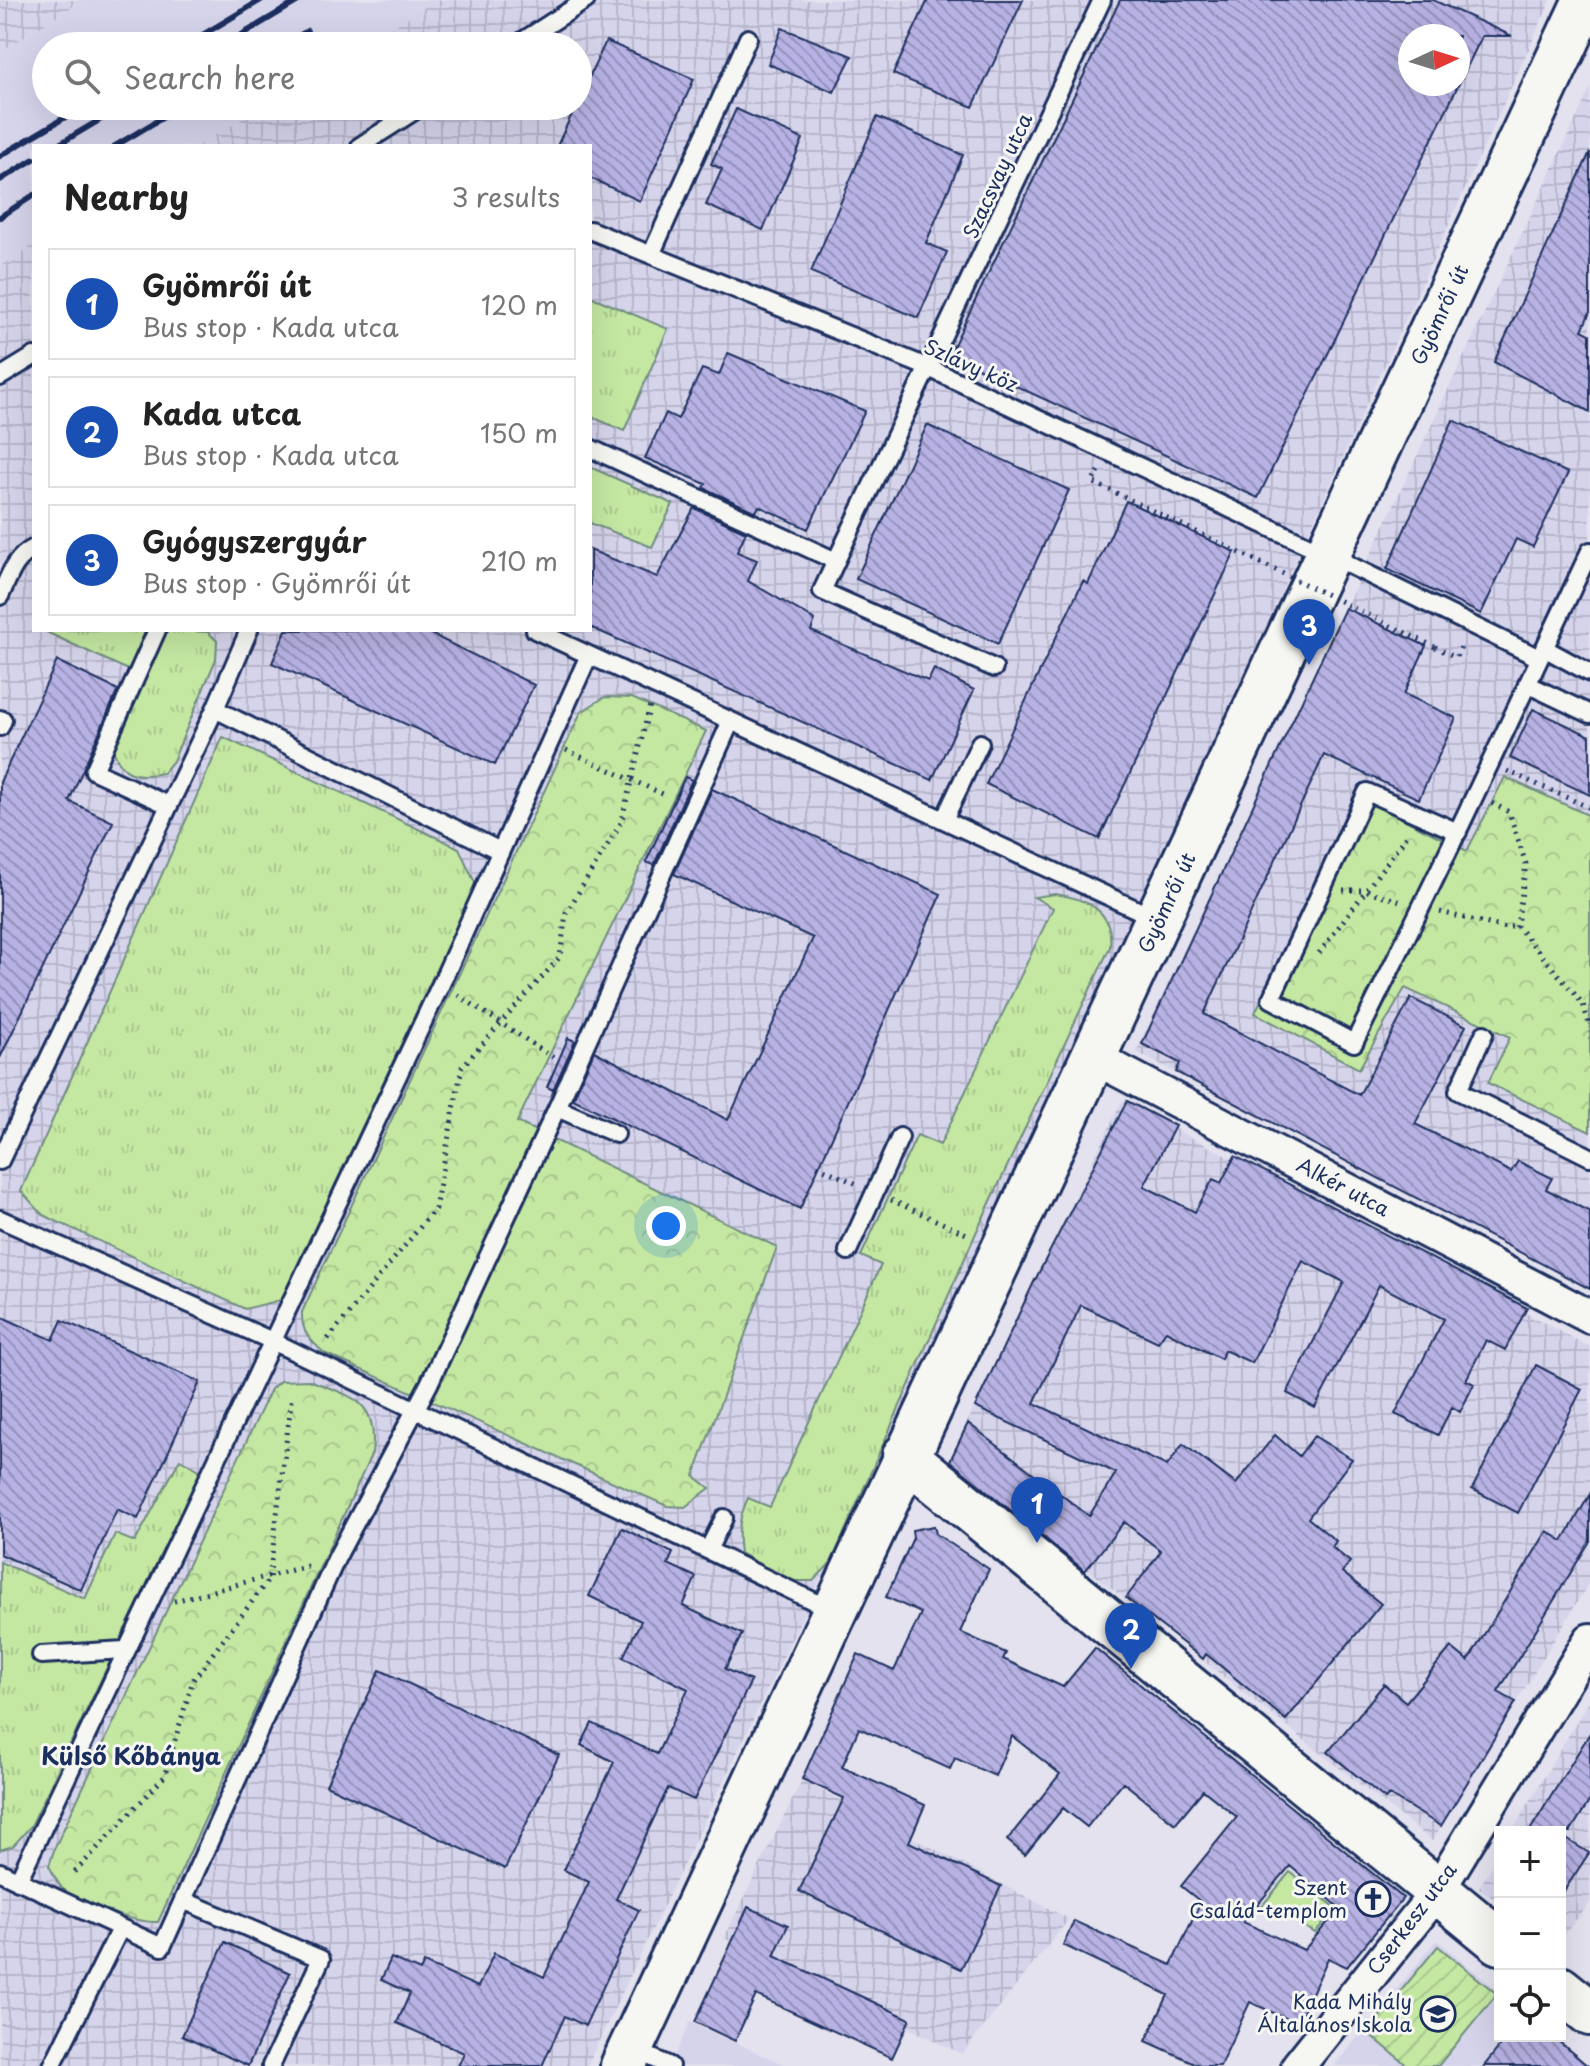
<!DOCTYPE html>
<meta charset="utf-8">
<style>
:root{--surface:#fff;--page:#f6f6f6;--text:#222;--muted:#767676;--line:#e0e0e0;--accent:#1b2f5e}
body{margin:0;font-family:"Playpen Sans",sans-serif;background:var(--page);color:var(--text)}
.controls{position:absolute;right:24px;bottom:24px;display:grid;overflow:hidden;border-radius:0px;box-shadow:0 8px 32px #0002}
.controls button{width:72px;height:72px;display:grid;place-items:center;padding:0;border:0;border-bottom:2px solid var(--line);background:var(--surface);color:var(--text);font:40px sans-serif}
.compass{position:absolute;left:1398px;top:24px;width:72px;height:72px;border-radius:50%;background:var(--surface);box-shadow:0 8px 32px #0002;rotate:86deg}
.you{position:absolute;left:666px;top:1226px;width:28px;height:28px;margin:-20px;border:6px solid #fff;border-radius:50%;background:#1a73e8;box-shadow:0 0 0 12px #1a73e833}
.badge{display:grid;place-items:center;width:52px;height:52px;border-radius:50%;background:var(--accent);color:#fff;font-size:26px;font-weight:700}
.pin{position:absolute;translate:-50% -66px;filter:drop-shadow(0 2px 4px #0008)}
.pin::after{content:'';position:absolute;top:42px;width:28px;height:24px;background:inherit;clip-path:polygon(0 0,100% 0,50% 100%)}
.list{margin:0;padding:0;list-style:none}
h2{display:flex;justify-content:space-between;align-items:center;height:104px;margin:0;padding:0 32px;font-size:34px}
h2 small{font-size:26px;font-weight:400;color:var(--muted)}
.list li{display:grid;grid-template-columns:52px 1fr auto;gap:24px;align-items:center;box-sizing:border-box;height:112px;margin:0 16px 16px;padding:0 16px;border:2px solid var(--line);border-radius:0px}
.list b{display:block;font-size:30px;white-space:nowrap}
.list p{margin:0;font-size:26px;white-space:nowrap;color:var(--muted)}
.list em{font-size:26px;font-style:normal;color:var(--muted)}
.icon{flex:none;width:44px;height:44px;fill:none;stroke:currentColor;stroke-width:2;stroke-linecap:round;stroke-linejoin:round}
.map{position:relative;flex:none;width:1590px;height:2066px;overflow:hidden}
.search{position:absolute;background:var(--surface);box-shadow:0 8px 32px #0002;left:32px;top:32px;width:560px;height:88px;display:flex;align-items:center;gap:20px;box-sizing:border-box;padding:0 28px;border-radius:44px;color:var(--muted);font-size:30px}
.panel{position:absolute;background:var(--surface);box-shadow:0 8px 32px #0002;left:32px;top:144px;width:560px;height:488px;border-radius:0px}
.map>svg:first-child{display:block}
.built{fill:#d6d4eb}
.industrial{fill:url(#industrial-grid);fill-rule:evenodd}
.grass{fill:url(#grass-tufts);stroke:#708c80;stroke-width:2}
.park{fill:url(#park-crowns);stroke:#708c80;stroke-width:2}
.garden{fill:url(#garden-furrows);stroke:#708c80;stroke-width:2}
.building{fill:url(#building-back-hatch);stroke:#1b2f5e;stroke-width:2;fill-rule:evenodd}
.lines{fill:none;stroke-linecap:round;stroke-linejoin:round}
.lane-casing{stroke:#1b2f5e;stroke-width:22}
.street-casing{stroke:#1b2f5e;stroke-width:38}
.secondary-casing{stroke:#1b2f5e;stroke-width:50}
.path{stroke:#1b2f5e;stroke-width:5;stroke-dasharray:2 6;stroke-linecap:butt}
.lane{stroke:#f6f6f2;stroke-width:16}
.street{stroke:#f6f6f2;stroke-width:32}
.secondary{stroke:#f6f6f2;stroke-width:44}
.rail{stroke:#1b2f5e;stroke-width:6}
.path-bridge{stroke:#1b2f5e;stroke-width:5;stroke-dasharray:2 6;stroke-linecap:butt}
.labels{text-anchor:middle;stroke-width:6;stroke-linejoin:round;paint-order:stroke}
.street-label{font-size:20px;fill:#1b2f5e;stroke:#f6f6f2}
.poi-label{font-size:20px;fill:#1b2f5e;stroke:#f6f6f2;text-anchor:end}
.quarter-label{font-size:24px;font-weight:bold;fill:#1b2f5e;stroke:#f6f6f2}
</style>
<div class="map">
<svg width="1590" height="2066" viewBox="0 0 1590 2066">
<defs>
<pattern id="industrial-grid" width="8" height="8" patternUnits="userSpaceOnUse" patternTransform="scale(2)"><rect width="8" height="8" fill="#d6d4eb"/><path d="M0 4h8M4 0v8" fill="none" stroke="#b7b6cc"/></pattern>
<pattern id="grass-tufts" width="24" height="20" patternUnits="userSpaceOnUse" patternTransform="scale(2)"><rect width="24" height="20" fill="#c4e8a2"/><path d="M3 7l-1-3M5 7V3M7 7l1-3M15 17l-1-3M17 17v-4M19 17l1-3" fill="none" stroke="#a8c78e"/></pattern>
<pattern id="park-crowns" width="20" height="18" patternUnits="userSpaceOnUse" patternTransform="scale(2)"><rect width="20" height="18" fill="#c4e8a2"/><path d="M2 6a3 3 0 1 1 6 0M12 15a3 3 0 1 1 6 0" fill="none" stroke="#a8c78e"/></pattern>
<pattern id="garden-furrows" width="10" height="10" patternUnits="userSpaceOnUse" patternTransform="scale(2)"><rect width="10" height="10" fill="#c4e8a2"/><path d="M-1 1l2-2M0 10L10 0M9 11l2-2" fill="none" stroke="#a8c78e"/></pattern>
<pattern id="building-back-hatch" width="6" height="6" patternUnits="userSpaceOnUse" patternTransform="scale(2)"><rect width="6" height="6" fill="#b7b2e3"/><path d="M-1 5l2 2M0 0l6 6M5-1l2 2" fill="none" stroke="#9491bb"/></pattern>
</defs>
<rect width="100%" height="100%" fill="#e3e2ee"/>
<filter id="ink" filterUnits="userSpaceOnUse"><feTurbulence type="fractalNoise" baseFrequency=".0125" numOctaves="2"/><feDisplacementMap in="SourceGraphic" scale="16" xChannelSelector="R" yChannelSelector="G"/><feConvolveMatrix kernelMatrix="1 2 1 2 8 2 1 2 1" color-interpolation-filters="sRGB"/></filter>
<g filter="url(#ink)">
<path class="built" d="M83,0H440L365,46H46V106H266L200,146H34V245L0,266V52Z
M1437,1940L1500,1992V2036H1552L1588,2066H1334Z
M690,2022L787,2066H670Z"/>
<path class="industrial" d="M0,0H83L0,52Z
M437,0H1551L1049,1102L587,2066H0V266L34,245V630H590V146H198L264,106H578V46H362ZM1410,36H1458V84H1410Z
M1590,89V1289L1136,1052Z
M1122,1101L1590,1347V1581L1432,1841L949,1460Z
M1590,1699V1903L1560,1939V1832H1512Z
M802,1780L1069,1919L962,2054L724,1938Z
M1500,1852V1903L1479,1888Z"/>
<path class="grass" d="M590,296L668,329L624,431L590,416Z
M590,467L673,504L652,547L590,523Z
M42,630H148L128,670Z
M166,630L208,632L217,641L216,659L173,761L163,773C135,778 122,776 112,747Z
M223,737L459,848L476,885L281,1300L245,1309L43,1215L21,1191Z
M1055,894C1088,899 1114,911 1110,947L975,1235L831,1563L813,1581H789L740,1553C737,1532 739,1518 748,1498L770,1507L881,1265L861,1256L917,1135L940,1145L1053,908L1034,897Z
M180,1459L201,1471L31,1826L13,1846L0,1850V1562L85,1599L115,1534L135,1542Z
M1290,1872L1336,1908L1315,1933L1282,1913L1261,1907Z"/>
<path class="park" d="M605,697L632,698L706,731L517,1122L777,1247L694,1476L710,1488L685,1507L667,1506L324,1353C310,1340 301,1332 302,1312L581,712Z
M1505,777L1590,816V1132L1488,1083L1510,1037L1405,988L1359,1069L1255,1013L1355,795L1467,851Z
M309,1380C351,1397 379,1399 372,1453L158,1922C135,1923 80,1904 62,1888C57,1883 53,1872 49,1866L55,1847L271,1389L280,1381Z"/>
<path class="garden" d="M1438,1946L1497,1994L1438,2066H1408L1367,2032Z"/>
<path class="building" d="M928,0H1023L973,107L893,74Z
M1120,0H1433L1512,36H1482L1258,498L949,355ZM1410,36H1458V84H1410Z
M782,28L852,56L834,92L768,64Z
M606,41L694,79L640,201L590,178V146H557Z
M736,109L803,139L763,230L706,205L722,169L711,164Z
M877,117L963,155L926,243L947,252L918,318L811,272Z
M1590,152V312L1582,330L1590,334V412L1494,362Z
M728,353L865,411L808,529L759,506L756,512L704,488L706,484L645,458L666,413L678,419L702,369L719,375Z
M1453,420L1568,473L1533,547L1516,539L1481,614L1387,569Z
M927,425L1069,490L998,644L856,579Z
M1126,501L1235,552L1099,839L986,784L1083,581L1088,584Z
M694,508L746,532L737,552L757,560L748,581L815,620L811,631L928,681L934,669L974,690L932,780L590,627V550L657,577Z
M1345,608L1426,646L1404,694L1456,718L1419,799L1324,755L1204,1014L1359,1095L1411,998L1466,1026L1415,1124L1511,1172L1518,1161L1552,1178L1546,1189L1590,1212V1289L1176,1072L1180,1063L1142,1044Z
M286,630H423L534,685L495,765L272,663Z
M57,661L118,690L69,801L113,822L0,1058V782Z
M1533,709L1590,736V795L1510,758Z
M685,777L692,780L654,865L646,862Z
M712,789L941,894L800,1209L573,1099L594,1051L728,1120L813,938L674,874Z
M568,1038L575,1041L553,1090L547,1087Z
M1127,1101L1175,1126L1144,1186L1195,1212L1213,1179L1221,1183L1235,1156L1527,1308L1505,1350L1486,1340L1466,1380L1474,1384L1460,1412L1452,1407L1438,1435L1395,1414L1444,1319L1379,1285L1315,1408L1287,1393L1344,1282L1303,1261L1252,1363L1224,1350L1221,1359L1166,1331L1158,1342L1081,1305L1034,1403L1167,1466L1183,1444L1236,1484L1275,1435L1299,1456L1314,1436L1352,1459L1308,1518L1336,1541L1332,1547L1350,1562L1342,1572L1381,1604L1286,1720L1206,1654L1203,1659L1126,1598L1161,1551L1124,1522L1085,1571L950,1461L968,1423L1089,1516L1116,1473L975,1407L1034,1282Z
M0,1316L53,1340L62,1320L200,1382L138,1519L117,1509L81,1590L0,1554Z
M1536,1365L1582,1389L1518,1513L1472,1489Z
M1590,1494V1541L1498,1692L1516,1702L1441,1826L1389,1795L1385,1799L1328,1752L1384,1684L1406,1702L1451,1647L1468,1661L1547,1531L1563,1541Z
M934,1526L936,1534L989,1569L960,1632L1006,1653L1003,1659L1063,1687L1095,1648L1403,1898L1347,1967L1328,1958L1298,2024L1250,2002L1220,2066H1201L1146,2041L1168,1995L1063,1945L1074,1921L1171,1965L1201,1902L1181,1886L1237,1817L1203,1790L1175,1824L1123,1782L1087,1827L1063,1808L1025,1855L1007,1840L1060,1774L1012,1736L995,1776L955,1758L950,1769L859,1728L842,1767L925,1805L909,1842L1001,1886L961,1969L799,1891L844,1798L802,1779L858,1654L894,1671L921,1613L886,1597L913,1538L912,1530ZM1290,1866L1340,1908L1304,1950L1243,1922Z
M622,1528L673,1553L668,1564L696,1577L683,1606L742,1634L725,1669L751,1681L694,1800L668,1788L616,1899L639,1910L585,2026L565,2016L542,2066H458L464,2053L397,2023L410,1993L381,1980L391,1958L420,1971L424,1963L478,1987L494,1953L544,1977L589,1882L564,1870L614,1762L581,1745L592,1723L657,1754L688,1689L623,1657L641,1621L589,1596Z
M380,1670L559,1755L505,1869L326,1785Z
M1590,1733V1800L1570,1832H1529Z
M1560,1835L1589,1853L1560,1897Z
M748,1907L788,1925L774,1956L910,2019L892,2058L756,1995L735,2041L695,2022Z
M225,1942L290,1973L248,2066L182,2036Z
M1508,2036H1552L1588,2066H1484Z"/>
<g class="lines">
<defs>
<path id="lane" d="M515,46L586,0
M360,146L422,106
M590,230L929,368L1329,555L1539,658
M651,255L748,38
M0,377L34,356
M590,448L836,561L1102,0
M836,561L822,591L994,668
M0,596C9,577 14,558 34,548
M157,630L94,771L168,805
M535,630L731,721
M1544,648L1590,673
M1527,684L1590,714
M215,709L498,850
M0,719L3,720L0,727
M944,820L980,743
M1458,832L1367,792L1271,999L1354,1043C1436,880 1513,715 1590,551
M1484,1034L1458,1091L1590,1157
M557,1108L731,721L1157,919
M0,1161L215,709L249,630
M0,1219L270,1340L834,1611
M848,1251L900,1137
M708,1550L724,1518
M41,1655L125,1650
M0,1872L162,1947L337,1557L429,1384L557,1108L616,1134
M18,1881L441,984L589,655
M185,1901L321,1959L271,2066
M633,2049L670,2066
M52,2066L120,1929"/>
<path id="street" d="M1095,1058L1590,1317
M1298,2066L1437,1892L1590,1640"/>
<path id="secondary" d="M905,1456L1500,1942
M1560,1989L1590,2013
M623,2066L1586,0"/>
</defs>
<use href="#lane" class="lane-casing"/>
<use href="#street" class="street-casing"/>
<use href="#secondary" class="secondary-casing"/>
<path class="path" d="M1099,471L1092,482L1116,493
M1435,647L1456,657L1463,643
M566,750L667,796
M1507,771L1590,808
M1492,803L1509,812L1526,864L1517,926L1583,1004L1590,1028
M1343,890H1364L1403,902
M1440,912L1505,928L1517,926
M1319,953L1409,833
M458,995L557,1060
M817,1166L857,1184
M891,1200L971,1236
M328,1339L435,1209L462,1067L560,957L566,913L621,823L650,705
M174,1601L311,1565
M75,1872L164,1777L193,1680L269,1579L292,1395"/>
<use href="#lane" class="lane"/>
<use href="#street" class="street"/>
<use href="#secondary" class="secondary"/>
<path class="rail" d="M184,46L261,0
M223,46L300,0
M282,46L307,31
M56,146L123,106
M115,146L182,106
M0,156L84,106
M0,180L34,159
M0,217L34,195"/>
<path class="path-bridge" d="M1116,493L1435,647"/>
</g>
</g>
<defs>
<symbol id="church-ring" viewBox="-11 -11 22 22"><circle r="9.5" fill="#f6f6f2" stroke="#1b2f5e" stroke-width="1.5"/><path d="M-1.2-6h2.4v3.5h3.3v2.4h-3.3V6h-2.4V-.1h-3.3v-2.4h3.3Z" fill="#1b2f5e"/></symbol>
<symbol id="school-ring" viewBox="-11 -11 22 22"><circle r="9.5" fill="#f6f6f2" stroke="#1b2f5e" stroke-width="1.5"/><path d="M0-5L7-2L0 1L-7-2ZM-4 1L0 2.5L4 1V4Q0 6-4 4Z" fill="#1b2f5e"/></symbol>
</defs>
<g fill-rule="evenodd">
<use href="#church-ring" x="1353" y="1879" width="40" height="40"/>
<use href="#school-ring" x="1418" y="1994" width="40" height="40"/>
</g>
<g class="labels">
<g class="street-label">
<text transform="translate(998 176) rotate(-65)" y="7">Szacsvay utca</text>
<text transform="translate(1440 315) rotate(-65)" y="7">Gyömrői út</text>
<text transform="translate(971 366) rotate(24)" y="7">Szlávy köz</text>
<text transform="translate(1167 903) rotate(-65)" y="7">Gyömrői út</text>
<text transform="translate(1343 1187) rotate(28)" y="7">Alkér utca</text>
<text transform="translate(1412 1919) rotate(-53)" y="7">Cserkesz utca</text>
</g>
<g class="poi-label">
<text x="1347" y="1895">Szent<tspan x="1347" dy="23">Család-templom</tspan></text>
<text x="1412" y="2009">Kada Mihály<tspan x="1412" dy="23">Általános Iskola</tspan></text>
</g>
<g class="quarter-label">
<text x="131" y="1765">Külső Kőbánya</text>
</g>
</g>
</svg>
<div class="controls">
<button>+</button>
<button>−</button>
<button><svg class="icon" aria-label="locate" viewBox="0 0 24 24"><circle cx="12" cy="12" r="6"/><path d="M12 2v4M12 18v4M2 12h4M18 12h4"/></svg></button>
</div>
<svg class="compass" viewBox="-18 -18 36 36"><path d="M0-13l5 13h-10z" fill="#e53935"/><path d="M0 13l5-13h-10z" fill="#767676"/></svg>
<div class="you"></div>
<div class="pin badge" style="left:1037px;top:1543px;background:#1a4fb4">1</div>
<div class="pin badge" style="left:1131px;top:1669px;background:#1a4fb4">2</div>
<div class="pin badge" style="left:1309px;top:665px;background:#1a4fb4">3</div>
<div class="search"><svg class="icon" aria-label="search" viewBox="0 0 24 24"><circle cx="10" cy="10" r="6"/><path d="M15 15l6 6"/></svg>Search here</div>
<section class="panel">
<h2>Nearby<small>3 results</small></h2>
<ul class="list">
<li><span class="badge" style="background:#1a4fb4">1</span><div><b>Gyömrői út</b><p>Bus stop · Kada utca</p></div><em>120 m</em></li>
<li><span class="badge" style="background:#1a4fb4">2</span><div><b>Kada utca</b><p>Bus stop · Kada utca</p></div><em>150 m</em></li>
<li><span class="badge" style="background:#1a4fb4">3</span><div><b>Gyógyszergyár</b><p>Bus stop · Gyömrői út</p></div><em>210 m</em></li>
</ul>
</section>
</div>
